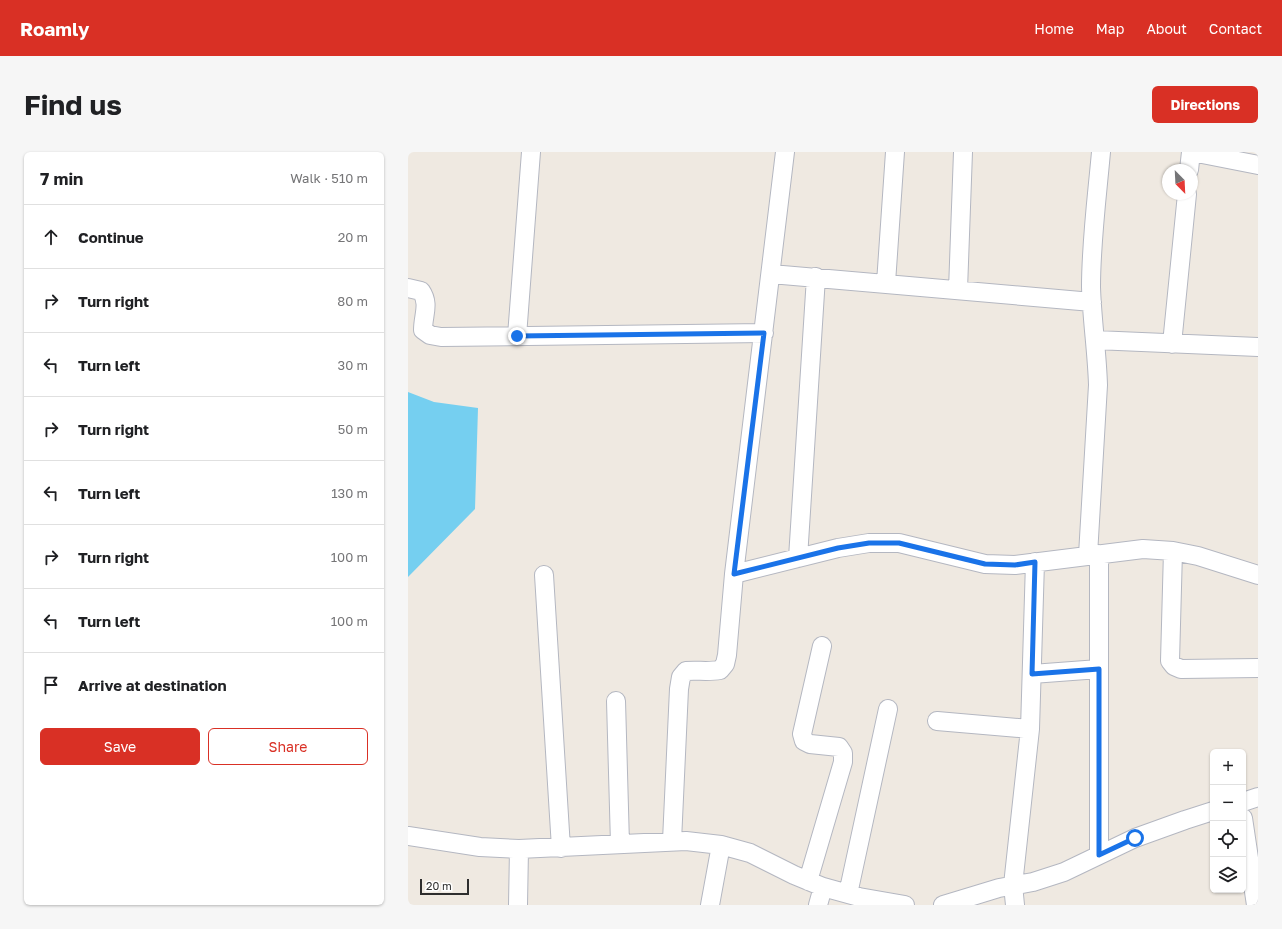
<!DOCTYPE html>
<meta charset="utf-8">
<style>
:root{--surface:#fff;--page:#f6f6f6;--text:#202124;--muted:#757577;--line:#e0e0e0;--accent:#d93025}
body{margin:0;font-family:"Golos Text",sans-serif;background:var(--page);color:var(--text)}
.controls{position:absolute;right:12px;bottom:12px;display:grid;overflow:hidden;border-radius:6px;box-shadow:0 1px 3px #0004}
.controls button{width:36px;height:36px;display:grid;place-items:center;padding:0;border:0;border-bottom:1px solid var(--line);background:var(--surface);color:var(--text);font:20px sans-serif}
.compass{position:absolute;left:754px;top:12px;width:36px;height:36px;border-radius:50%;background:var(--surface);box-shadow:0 1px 3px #0004;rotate:156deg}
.scale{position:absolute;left:12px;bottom:10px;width:49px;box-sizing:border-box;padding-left:4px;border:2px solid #2e2e2e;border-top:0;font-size:11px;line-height:14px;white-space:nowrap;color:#2e2e2e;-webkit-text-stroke:3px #fff;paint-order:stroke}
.stop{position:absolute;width:12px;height:12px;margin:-9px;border:3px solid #1a73e8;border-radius:50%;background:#fff}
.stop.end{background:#1a73e8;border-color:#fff;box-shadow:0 1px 4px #0008}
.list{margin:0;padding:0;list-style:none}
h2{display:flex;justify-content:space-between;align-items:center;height:52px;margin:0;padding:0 16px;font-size:17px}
h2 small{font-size:13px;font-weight:400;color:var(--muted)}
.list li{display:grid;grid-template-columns:26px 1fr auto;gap:12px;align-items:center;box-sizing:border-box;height:64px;padding:0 16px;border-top:1px solid var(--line)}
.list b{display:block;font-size:15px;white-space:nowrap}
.list em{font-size:13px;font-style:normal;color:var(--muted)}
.actions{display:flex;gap:8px;padding:12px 16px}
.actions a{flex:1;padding:9px 0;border:1px solid var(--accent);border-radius:6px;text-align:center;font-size:14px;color:var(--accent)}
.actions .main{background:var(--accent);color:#fff}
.icon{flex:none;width:22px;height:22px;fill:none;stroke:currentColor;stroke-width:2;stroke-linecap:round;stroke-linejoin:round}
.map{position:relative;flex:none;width:850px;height:753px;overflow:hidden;border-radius:6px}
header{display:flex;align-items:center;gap:24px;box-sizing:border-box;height:56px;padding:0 20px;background:var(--accent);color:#fff}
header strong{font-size:19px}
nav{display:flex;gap:22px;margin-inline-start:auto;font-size:14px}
.intro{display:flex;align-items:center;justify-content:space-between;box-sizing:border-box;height:96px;padding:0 24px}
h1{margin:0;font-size:28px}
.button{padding:10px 18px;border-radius:6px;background:var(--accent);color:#fff;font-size:14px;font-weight:700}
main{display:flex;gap:24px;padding:0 24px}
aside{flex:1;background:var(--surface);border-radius:6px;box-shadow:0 1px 3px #0004}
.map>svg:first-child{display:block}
.water{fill:#75cff0}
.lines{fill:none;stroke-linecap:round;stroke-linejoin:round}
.minor-casing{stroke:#b4b7c1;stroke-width:20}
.minor{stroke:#fff;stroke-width:18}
.route{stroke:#1a73e8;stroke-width:5}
</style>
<header>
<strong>Roamly</strong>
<nav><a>Home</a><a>Map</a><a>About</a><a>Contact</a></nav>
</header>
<div class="intro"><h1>Find us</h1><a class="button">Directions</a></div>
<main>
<aside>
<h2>7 min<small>Walk · 510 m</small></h2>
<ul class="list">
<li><svg class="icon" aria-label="ahead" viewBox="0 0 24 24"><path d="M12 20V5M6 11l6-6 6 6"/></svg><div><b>Continue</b></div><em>20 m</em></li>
<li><svg class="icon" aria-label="right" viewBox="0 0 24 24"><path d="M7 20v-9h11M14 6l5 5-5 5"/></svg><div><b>Turn right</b></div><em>80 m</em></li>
<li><svg class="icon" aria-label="left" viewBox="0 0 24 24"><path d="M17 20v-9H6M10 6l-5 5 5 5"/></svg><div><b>Turn left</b></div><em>30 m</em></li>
<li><svg class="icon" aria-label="right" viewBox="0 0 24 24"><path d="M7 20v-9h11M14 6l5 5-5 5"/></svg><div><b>Turn right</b></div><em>50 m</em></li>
<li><svg class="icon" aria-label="left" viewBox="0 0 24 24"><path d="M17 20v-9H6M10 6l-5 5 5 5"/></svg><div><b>Turn left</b></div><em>130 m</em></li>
<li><svg class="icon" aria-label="right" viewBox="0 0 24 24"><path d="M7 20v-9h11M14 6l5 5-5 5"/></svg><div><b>Turn right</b></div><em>100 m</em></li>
<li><svg class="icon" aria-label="left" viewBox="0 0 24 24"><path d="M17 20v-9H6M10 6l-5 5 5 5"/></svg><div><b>Turn left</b></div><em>100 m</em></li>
<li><svg class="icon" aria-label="arrive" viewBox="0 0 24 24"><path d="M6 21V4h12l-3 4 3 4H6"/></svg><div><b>Arrive at destination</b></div></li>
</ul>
<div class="actions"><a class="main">Save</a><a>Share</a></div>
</aside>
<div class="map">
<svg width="850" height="753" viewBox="0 0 850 753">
<rect width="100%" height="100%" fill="#efe9e1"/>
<path class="water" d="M0,240L26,250L70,256L67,357L0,425Z"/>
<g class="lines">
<defs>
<path id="minor" d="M784,0L850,13
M781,18L783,0
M363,122L684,150
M478,131L487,0
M0,136L13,139C22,152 15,163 15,178L22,183L33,185L356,181
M550,138L555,0
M109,184L123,0
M687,188L850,195
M764,192L779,42
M765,399L762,509L766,514L773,517L850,516
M691,402V703
M680,403L690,233C689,200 684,168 683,135C683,90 689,45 693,0
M390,406L408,125
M326,422L430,396L461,391H491L577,412L607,413L735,397L765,399L790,404L850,423
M136,423L153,696
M624,522L691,517
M208,549L212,692
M529,569L622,577
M835,650L850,645
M835,666L848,753
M0,684L72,695L111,697L278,689L313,693L342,701L386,723L415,735L451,745L497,753
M264,689L271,537L273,525L278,519C289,518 300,520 312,518L317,512L319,503L326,422L377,0
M400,729L435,610V601L431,595L402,592L396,589L394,582L414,494
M440,742L480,557
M110,753L111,697
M302,753L313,693
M410,753L415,735
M535,753L591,736L625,730L656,720L727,686L777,668L805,659
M607,753L605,733L622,577L627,410"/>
</defs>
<use href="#minor" class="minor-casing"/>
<use href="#minor" class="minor"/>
</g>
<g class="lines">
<path class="route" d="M109,184L356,181L326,422L430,396L461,391H491L577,412L607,413L627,410L624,522L691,517V703L727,686"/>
</g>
</svg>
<div class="controls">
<button>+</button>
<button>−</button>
<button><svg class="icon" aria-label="locate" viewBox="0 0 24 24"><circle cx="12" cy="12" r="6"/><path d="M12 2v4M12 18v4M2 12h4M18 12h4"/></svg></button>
<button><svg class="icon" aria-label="layers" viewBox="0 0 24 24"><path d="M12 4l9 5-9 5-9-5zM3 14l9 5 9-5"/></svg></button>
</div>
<svg class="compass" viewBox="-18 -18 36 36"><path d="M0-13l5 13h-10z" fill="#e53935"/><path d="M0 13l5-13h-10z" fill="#757577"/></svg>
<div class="scale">20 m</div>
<div class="stop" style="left:727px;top:686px"></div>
<div class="stop end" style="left:109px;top:184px"></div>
</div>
</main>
